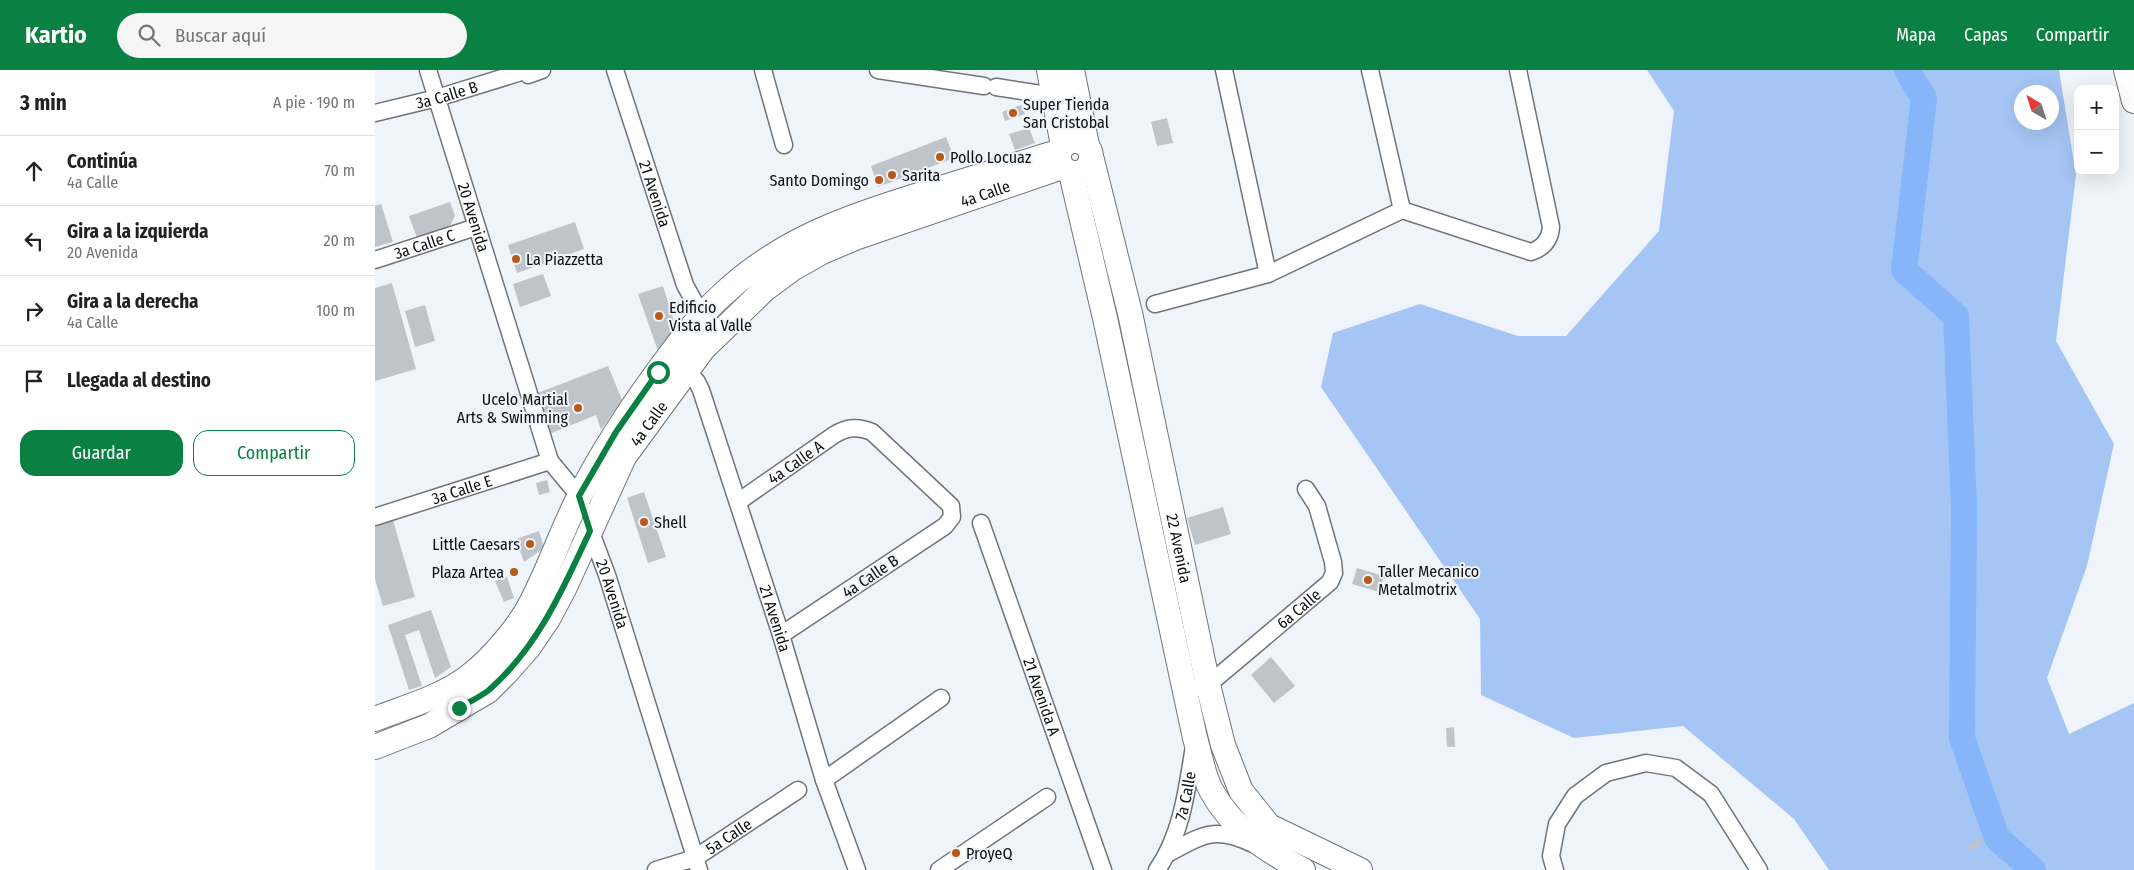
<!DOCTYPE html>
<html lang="es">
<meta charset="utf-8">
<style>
:root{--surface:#fff;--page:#f6f6f6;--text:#222;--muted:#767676;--line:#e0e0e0;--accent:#0b8043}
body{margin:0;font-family:"Fira Sans Condensed",sans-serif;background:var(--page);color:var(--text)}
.controls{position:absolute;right:15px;top:15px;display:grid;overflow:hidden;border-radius:10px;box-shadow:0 5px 20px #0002}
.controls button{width:45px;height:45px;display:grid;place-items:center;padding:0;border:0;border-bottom:1px solid var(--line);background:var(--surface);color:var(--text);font:25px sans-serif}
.compass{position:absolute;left:1639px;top:15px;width:45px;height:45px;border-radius:50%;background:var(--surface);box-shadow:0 5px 20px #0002;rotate:321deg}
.stop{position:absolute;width:15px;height:15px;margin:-11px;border:4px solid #0b8043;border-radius:50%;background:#fff}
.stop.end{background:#0b8043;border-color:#fff;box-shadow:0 1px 5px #0008}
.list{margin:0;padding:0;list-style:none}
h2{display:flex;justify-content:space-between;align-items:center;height:65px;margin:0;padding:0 20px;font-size:21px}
h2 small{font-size:16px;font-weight:400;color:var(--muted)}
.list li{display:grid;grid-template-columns:32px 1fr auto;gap:15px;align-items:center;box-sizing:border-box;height:70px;padding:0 20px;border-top:1px solid var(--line)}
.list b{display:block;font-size:19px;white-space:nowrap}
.list p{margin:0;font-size:16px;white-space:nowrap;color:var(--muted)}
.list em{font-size:16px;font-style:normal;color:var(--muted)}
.actions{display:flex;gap:10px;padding:15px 20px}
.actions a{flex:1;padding:11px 0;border:1px solid var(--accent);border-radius:15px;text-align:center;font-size:18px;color:var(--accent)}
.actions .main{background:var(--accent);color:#fff}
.icon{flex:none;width:28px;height:28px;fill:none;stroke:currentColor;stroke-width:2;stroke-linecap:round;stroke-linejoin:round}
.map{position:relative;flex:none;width:1759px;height:800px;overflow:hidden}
header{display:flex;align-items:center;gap:30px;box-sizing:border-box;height:70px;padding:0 25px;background:var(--accent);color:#fff}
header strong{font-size:24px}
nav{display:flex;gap:28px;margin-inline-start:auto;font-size:18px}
.search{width:350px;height:45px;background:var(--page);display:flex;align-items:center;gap:12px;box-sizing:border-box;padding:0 18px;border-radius:28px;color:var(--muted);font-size:19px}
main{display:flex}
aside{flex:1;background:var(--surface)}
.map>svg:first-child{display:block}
.green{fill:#a5c5f4;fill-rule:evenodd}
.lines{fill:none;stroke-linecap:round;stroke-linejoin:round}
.river{stroke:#86b5fa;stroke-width:26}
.building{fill:#bfc3ca}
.street-casing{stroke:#70747a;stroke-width:19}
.secondary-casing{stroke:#70747a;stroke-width:26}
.street{stroke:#fff;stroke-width:16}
.secondary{stroke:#fff;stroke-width:24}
.route{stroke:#0b8043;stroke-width:6}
.poi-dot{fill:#ba581a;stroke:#eff4fa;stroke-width:2}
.labels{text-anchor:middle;stroke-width:4;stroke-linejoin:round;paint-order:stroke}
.street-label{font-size:16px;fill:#0e1012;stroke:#eff4fa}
.poi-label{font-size:16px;fill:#0e1012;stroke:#eff4fa;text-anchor:start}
</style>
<header>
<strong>Kartio</strong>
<div class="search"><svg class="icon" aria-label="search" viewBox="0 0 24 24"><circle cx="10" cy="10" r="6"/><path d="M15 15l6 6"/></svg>Buscar aquí</div>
<nav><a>Mapa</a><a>Capas</a><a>Compartir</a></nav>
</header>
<main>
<aside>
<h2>3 min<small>A pie · 190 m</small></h2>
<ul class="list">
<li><svg class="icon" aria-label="ahead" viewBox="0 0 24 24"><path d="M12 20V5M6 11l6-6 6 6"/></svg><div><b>Continúa</b><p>4a Calle</p></div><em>70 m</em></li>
<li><svg class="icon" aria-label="left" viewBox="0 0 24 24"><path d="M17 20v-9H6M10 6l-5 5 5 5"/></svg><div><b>Gira a la izquierda</b><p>20 Avenida</p></div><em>20 m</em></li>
<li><svg class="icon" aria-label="right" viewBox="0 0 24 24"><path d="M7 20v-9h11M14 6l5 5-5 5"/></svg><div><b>Gira a la derecha</b><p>4a Calle</p></div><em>100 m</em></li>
<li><svg class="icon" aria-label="arrive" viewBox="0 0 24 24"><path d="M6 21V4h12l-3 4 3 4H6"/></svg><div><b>Llegada al destino</b></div></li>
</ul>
<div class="actions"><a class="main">Guardar</a><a>Compartir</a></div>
</aside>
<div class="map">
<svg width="1759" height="800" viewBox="0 0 1759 800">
<rect width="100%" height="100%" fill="#eff4fa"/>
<path class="green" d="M1272,0H1684L1701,105L1681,271L1739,374L1712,496L1672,608L1694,664L1759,633V800H1454L1419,749L1308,656L1199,668L1106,625L1105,549L946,317L958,263L1045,234L1143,266H1191L1284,161L1299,41ZM1646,22H1676V52H1646Z"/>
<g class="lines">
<path class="river" d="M1532,0L1549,28L1529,200L1581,246L1589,437L1587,668L1622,768L1658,800"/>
</g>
<path class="building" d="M646,35L650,44L630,51L627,42Z
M792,48L798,73L782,76L776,52Z
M654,58L660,73L640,80L634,64Z
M571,67L579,88L503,117L496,96Z
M75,132L80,146L75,156L42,168L34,146Z
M6,134L18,172L0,177V136Z
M200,152L209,179L142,203L133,175Z
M168,204L176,226L145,237L138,214Z
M17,213L41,299L0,311V218Z
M288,216L304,267L285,287L263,224Z
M50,235L60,271L40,277L30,241Z
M233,296L247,330L226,360L221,345L172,365L160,324Z
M172,410L175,422L164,425L161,413Z
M269,422L291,487L273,493L252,428Z
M848,437L856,464L820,475L812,448Z
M18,450L40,527L8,536L0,509V456Z
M164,461L169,478L149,492L141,469Z
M982,498L1009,506L1004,522L977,514Z
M132,507L139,528L129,532L120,511Z
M56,540L76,597L60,608L44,560L30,565L47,616L34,620L13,555Z
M896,587L920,616L899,633L876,605Z
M1079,657L1080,677H1072L1071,658Z
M1604,768L1607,773L1593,782V776Z"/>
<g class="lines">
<defs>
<g id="street">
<path id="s1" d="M53,0L175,391L204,426L206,434"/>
<path id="s2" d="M240,0L310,215L327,246"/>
<path d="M388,0L409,75"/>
<path d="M503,0L609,16"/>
<path d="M849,0L893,204"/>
<path d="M995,0L1027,140"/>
<path d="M153,5L167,0"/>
<path d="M621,17L679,26"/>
<path id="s3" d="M0,43L62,28L143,3"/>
<path id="s4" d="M0,190L101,157"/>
<path d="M780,234L893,204L1027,140L1156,182C1168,178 1175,170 1176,157L1143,0"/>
<path id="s5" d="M312,301L322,312L326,320L406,565L449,710L482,800"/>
<path id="s6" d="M363,432L459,365C472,357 483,356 497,362L576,436L577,447L570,456L406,565"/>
<path id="s7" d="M0,447L175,391"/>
<path id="s8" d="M606,453L728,800"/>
<path id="s9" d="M214,457L232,505L324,800"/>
<path id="s10" d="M824,618L833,615L955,512L959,503L958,492L942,436L931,419"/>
<path d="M449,710L566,628"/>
<path d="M794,783C828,765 839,756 876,773"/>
<path id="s11" d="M281,800L320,788L423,720"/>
<path d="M564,800L672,727"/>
<path id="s12" d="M782,800C807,764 812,719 819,676"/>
<path d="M1180,800L1176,786L1182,754L1200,726L1231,703L1271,693L1301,698L1336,724L1384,800"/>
</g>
<g id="secondary">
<path d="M674,0L688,76"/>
<path d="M697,0L712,75"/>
<path d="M1751,0L1759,31"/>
<circle cx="700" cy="87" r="16"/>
<path id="s13" d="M717,90L755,243L833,615L848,675L866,721L894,756L985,800"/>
<path d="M696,103L730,248L820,668C825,685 828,705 836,720C857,759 891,780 928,800"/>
<path d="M0,649C31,637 67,627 93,607C115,591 144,557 156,533C174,499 186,462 204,427C228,380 257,336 289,293C306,270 324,246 346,226C406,169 471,148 547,124C590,111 633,97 676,84"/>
<path id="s14" d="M0,677L54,656L113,621L132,602L154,577L173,549L190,517L249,387L328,279L390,219L417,199L447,182L480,168L687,97"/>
</g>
</defs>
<use href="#street" class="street-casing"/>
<use href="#secondary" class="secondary-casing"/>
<use href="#street" class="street"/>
<use href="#secondary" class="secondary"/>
</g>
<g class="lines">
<path class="route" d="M84,638C94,632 105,627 114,620C163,577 188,519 215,461L204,426L241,362L283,302"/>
</g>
<g class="poi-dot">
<circle cx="638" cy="43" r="5"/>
<circle cx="565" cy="87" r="5"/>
<circle cx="517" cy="105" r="5"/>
<circle cx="504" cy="110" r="5"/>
<circle cx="141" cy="189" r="5"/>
<circle cx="284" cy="246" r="5"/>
<circle cx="203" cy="338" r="5"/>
<circle cx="269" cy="452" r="5"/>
<circle cx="155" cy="474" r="5"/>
<circle cx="139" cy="502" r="5"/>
<circle cx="993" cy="510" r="5"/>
<circle cx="581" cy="783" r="5"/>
</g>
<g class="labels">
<g class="street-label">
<text dy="6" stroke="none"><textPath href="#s3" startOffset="74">3a Calle B</textPath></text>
<text dy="6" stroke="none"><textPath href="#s14" startOffset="861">4a Calle</textPath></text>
<text dy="6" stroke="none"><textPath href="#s2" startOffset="130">21 Avenida</textPath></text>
<text dy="6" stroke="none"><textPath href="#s1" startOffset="154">20 Avenida</textPath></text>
<text dy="6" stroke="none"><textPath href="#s4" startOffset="52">3a Calle C</textPath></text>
<text dy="6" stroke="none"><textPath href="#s14" startOffset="441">4a Calle</textPath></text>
<text dy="6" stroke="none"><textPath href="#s6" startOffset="70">4a Calle A</textPath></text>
<text dy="6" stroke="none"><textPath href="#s7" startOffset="91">3a Calle E</textPath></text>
<text dy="6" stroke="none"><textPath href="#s13" startOffset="398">22 Avenida</textPath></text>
<text transform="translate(495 506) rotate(-34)" y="6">4a Calle B</text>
<text dy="6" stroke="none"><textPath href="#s9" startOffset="71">20 Avenida</textPath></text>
<text dy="6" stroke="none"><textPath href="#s10" startOffset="128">6a Calle</textPath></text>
<text dy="6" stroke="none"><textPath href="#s5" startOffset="264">21 Avenida</textPath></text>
<text dy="6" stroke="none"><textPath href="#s8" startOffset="184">21 Avenida A</textPath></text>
<text dy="6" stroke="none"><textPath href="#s12" startOffset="80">7a Calle</textPath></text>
<text dy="6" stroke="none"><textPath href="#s11" startOffset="81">5a Calle</textPath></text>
</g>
<g class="poi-label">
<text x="648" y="40">Super Tienda<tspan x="648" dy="18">San Cristobal</tspan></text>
<text x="575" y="93">Pollo Locuaz</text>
<text x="527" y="111">Sarita</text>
<text x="494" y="116" text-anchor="end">Santo Domingo</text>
<text x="151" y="195">La Piazzetta</text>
<text x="294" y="243">Edificio<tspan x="294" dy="18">Vista al Valle</tspan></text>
<text x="193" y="335" text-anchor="end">Ucelo Martial<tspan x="193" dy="18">Arts &amp; Swimming</tspan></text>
<text x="279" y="458">Shell</text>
<text x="145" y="480" text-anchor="end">Little Caesars</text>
<text x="1003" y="507">Taller Mecanico<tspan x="1003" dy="18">Metalmotrix</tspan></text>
<text x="129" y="508" text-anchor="end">Plaza Artea</text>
<text x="591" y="789">ProyeQ</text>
</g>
</g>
</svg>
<div class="controls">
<button>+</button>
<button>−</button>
</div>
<svg class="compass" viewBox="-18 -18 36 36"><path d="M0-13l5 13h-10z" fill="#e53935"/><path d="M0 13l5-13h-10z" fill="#767676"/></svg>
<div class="stop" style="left:283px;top:302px"></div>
<div class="stop end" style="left:84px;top:638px"></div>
</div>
</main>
